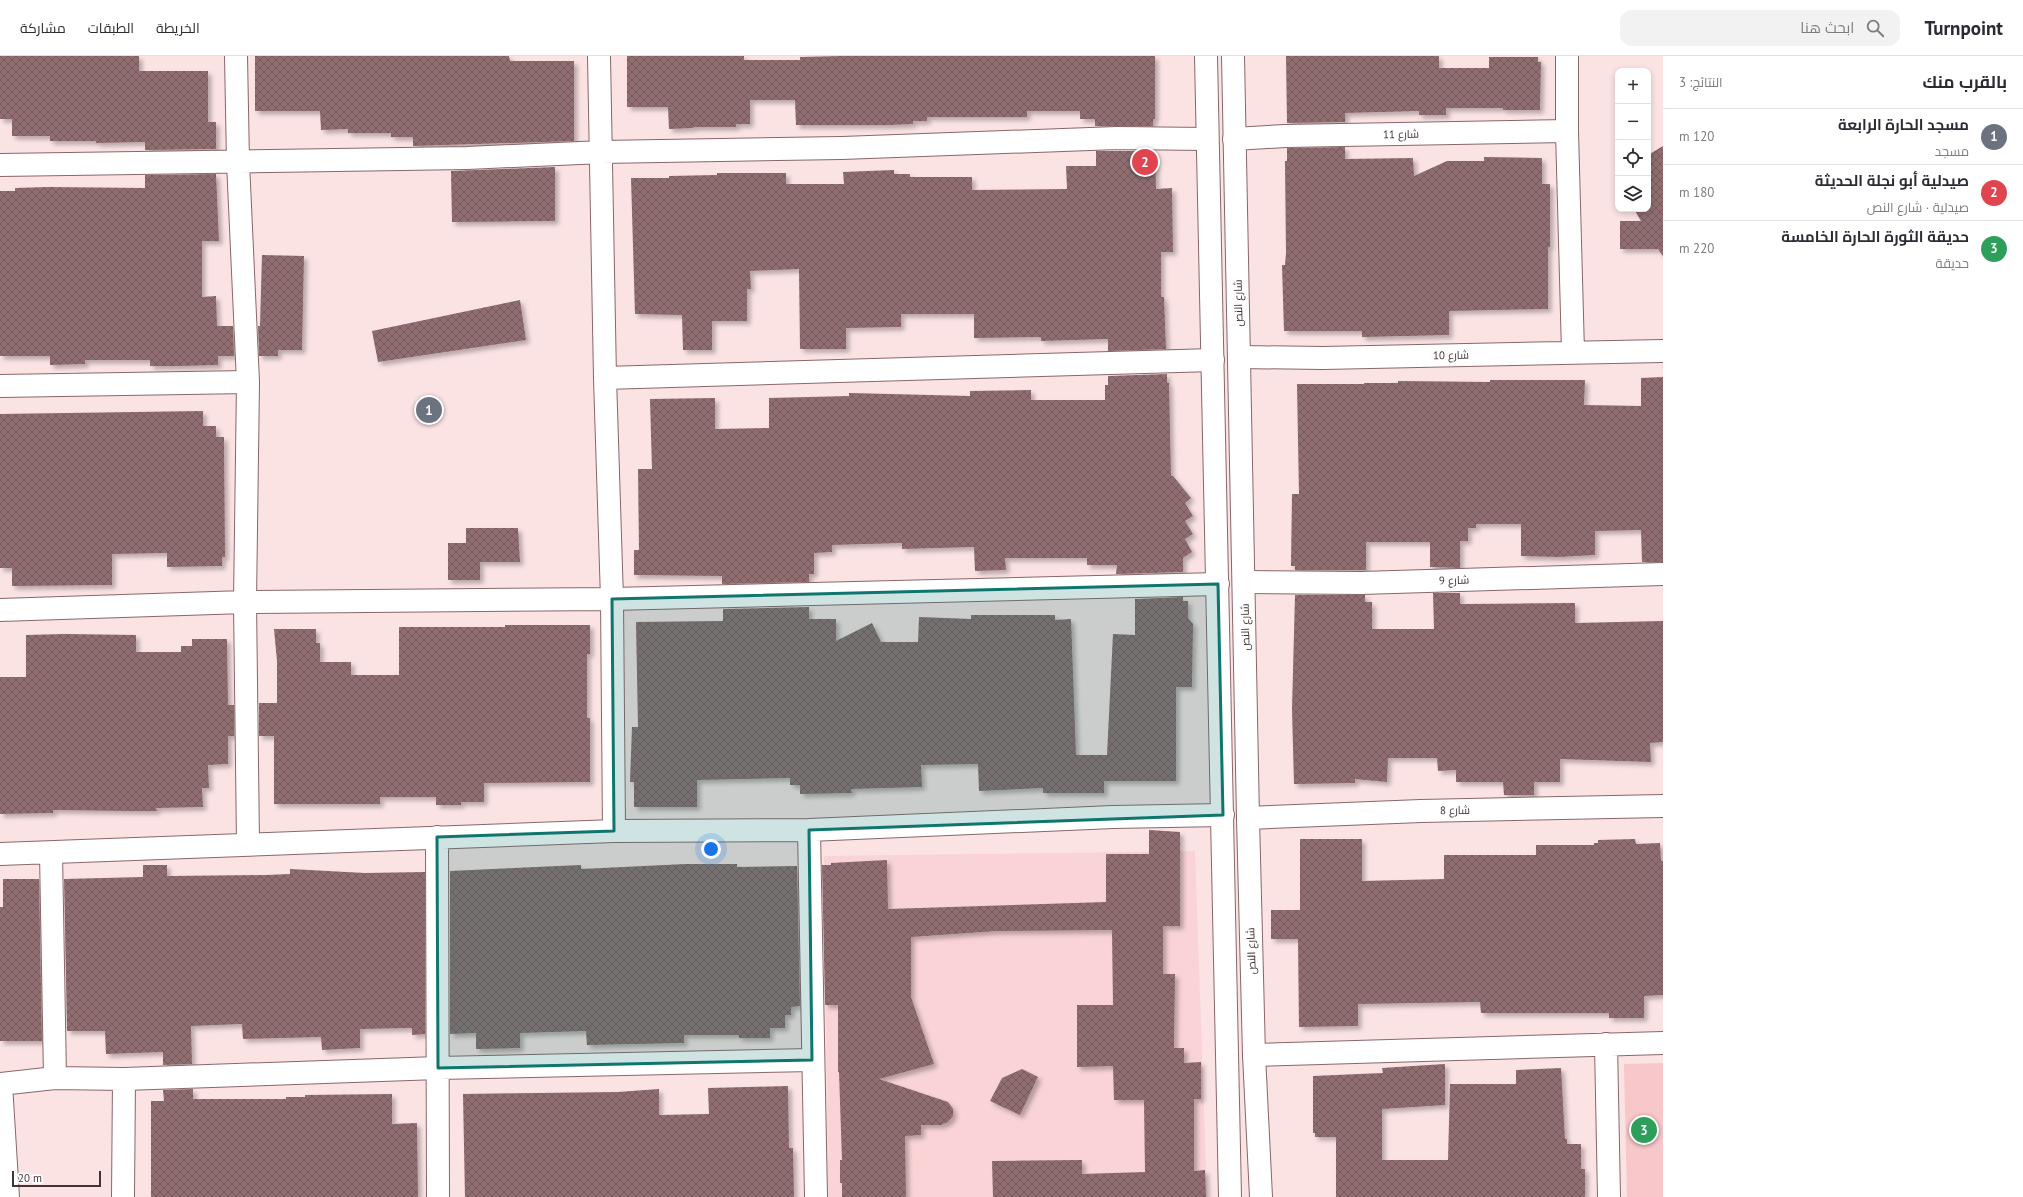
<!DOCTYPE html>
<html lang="ar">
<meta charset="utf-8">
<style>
:root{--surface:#fff;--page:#f2f2f3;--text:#2b2b33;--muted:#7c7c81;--line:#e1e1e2;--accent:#027955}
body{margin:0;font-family:"PT Sans",Cairo,sans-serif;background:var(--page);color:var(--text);direction:rtl}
.controls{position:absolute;right:12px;top:12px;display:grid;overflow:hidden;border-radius:8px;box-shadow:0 2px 6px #0003}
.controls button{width:36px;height:36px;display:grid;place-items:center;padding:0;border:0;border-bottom:1px solid var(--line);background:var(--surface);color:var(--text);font:20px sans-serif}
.scale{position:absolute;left:12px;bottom:10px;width:89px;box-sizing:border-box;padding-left:4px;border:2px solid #433334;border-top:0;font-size:11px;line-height:14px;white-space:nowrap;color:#433334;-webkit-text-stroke:3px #fff;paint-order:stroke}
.you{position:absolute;left:711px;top:793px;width:14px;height:14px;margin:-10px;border:3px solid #fff;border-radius:50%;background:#1a73e8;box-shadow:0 0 0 6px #1a73e833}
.badge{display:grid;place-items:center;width:26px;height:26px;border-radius:50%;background:var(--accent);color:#fff;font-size:13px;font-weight:700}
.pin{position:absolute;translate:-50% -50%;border:2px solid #fff;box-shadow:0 1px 4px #0006}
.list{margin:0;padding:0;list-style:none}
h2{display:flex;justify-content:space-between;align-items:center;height:52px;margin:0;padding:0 16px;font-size:17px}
h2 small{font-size:13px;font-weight:400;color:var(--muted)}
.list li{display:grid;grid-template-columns:26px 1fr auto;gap:12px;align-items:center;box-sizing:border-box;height:56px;padding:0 16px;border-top:1px solid var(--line)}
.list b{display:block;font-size:15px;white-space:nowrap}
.list p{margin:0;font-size:13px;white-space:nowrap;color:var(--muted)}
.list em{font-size:13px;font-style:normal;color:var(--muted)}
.icon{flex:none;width:22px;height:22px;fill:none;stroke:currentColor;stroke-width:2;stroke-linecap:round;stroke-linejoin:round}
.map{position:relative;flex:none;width:1663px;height:1141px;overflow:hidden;direction:ltr}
header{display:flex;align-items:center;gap:24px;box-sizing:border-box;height:56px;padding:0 20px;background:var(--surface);border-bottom:1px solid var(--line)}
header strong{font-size:19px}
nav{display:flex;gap:22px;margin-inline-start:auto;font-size:14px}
.search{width:280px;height:36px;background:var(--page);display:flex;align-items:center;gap:10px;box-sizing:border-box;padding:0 14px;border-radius:12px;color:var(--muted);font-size:15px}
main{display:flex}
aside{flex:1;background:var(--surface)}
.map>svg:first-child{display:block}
.built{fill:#f9d3d5}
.green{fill:#f7c7ca}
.building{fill:url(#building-cross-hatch);filter:url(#shadow)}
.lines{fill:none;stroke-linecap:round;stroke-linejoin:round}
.street-casing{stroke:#886769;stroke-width:24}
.secondary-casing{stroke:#886769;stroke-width:24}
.street{stroke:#fff;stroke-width:22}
.secondary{stroke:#fff;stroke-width:22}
.marked{fill:#0f766e;fill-opacity:0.2;stroke:#0f766e;stroke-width:3;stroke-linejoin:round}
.labels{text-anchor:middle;stroke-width:4;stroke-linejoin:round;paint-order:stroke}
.street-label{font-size:11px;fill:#433334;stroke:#fff}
</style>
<header>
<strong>Turnpoint</strong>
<div class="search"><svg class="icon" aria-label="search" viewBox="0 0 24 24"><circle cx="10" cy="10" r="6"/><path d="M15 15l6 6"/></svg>ابحث هنا</div>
<nav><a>الخريطة</a><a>الطبقات</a><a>مشاركة</a></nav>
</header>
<main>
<aside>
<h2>بالقرب منك<small>النتائج: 3</small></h2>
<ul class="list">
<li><span class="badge" style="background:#6b7280">1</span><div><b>مسجد الحارة الرابعة</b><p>مسجد</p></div><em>120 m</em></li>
<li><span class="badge" style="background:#e0444e">2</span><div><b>صيدلية أبو نجلة الحديثة</b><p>صيدلية · شارع النص</p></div><em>180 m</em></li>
<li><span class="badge" style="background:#2e9e5b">3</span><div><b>حديقة الثورة الحارة الخامسة</b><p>حديقة</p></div><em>220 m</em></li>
</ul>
</aside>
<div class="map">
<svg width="1663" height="1141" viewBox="0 0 1663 1141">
<defs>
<pattern id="building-cross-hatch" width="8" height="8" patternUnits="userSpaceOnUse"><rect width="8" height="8" fill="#8f6d6f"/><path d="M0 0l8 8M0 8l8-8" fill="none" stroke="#765a5c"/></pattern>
<filter id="shadow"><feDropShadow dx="3.5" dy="3.5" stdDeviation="2" flood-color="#0004"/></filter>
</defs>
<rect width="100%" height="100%" fill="#fbe3e4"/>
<path class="built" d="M1195,795L1207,1141H828L824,800Z"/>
<path class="green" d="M1663,1007V1141H1627L1624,1008Z"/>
<path class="building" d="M0,0H139V15H208V66H216V93L145,94V86L96,87V85H50V80H12V63H0Z
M255,0H509L510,5H574V85L413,90V81H391V77H348V73L321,74L320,55H255Z
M627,0H744V4H800V1L841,0H1155V63H1153V70H1095V63H1080V55H1027V61H927V65H913V68L889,69H796L795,44H750V68H736V71H693L694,72L669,73L668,51H627Z
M1286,0H1439V12H1489V1H1538V6H1541L1540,54H1503V52H1446V59H1419V55L1345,57V66L1287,67Z
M1663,90V200L1658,193H1620V165H1641L1634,153H1648V99Z
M1345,91V103L1413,102L1414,120L1447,105H1484V101L1542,102V128H1550V191H1548V253L1449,255V279L1362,281V275H1284L1282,209H1285L1286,197L1285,105H1287V92Z
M1096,95H1155L1156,133L1172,132L1173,196H1161V241H1164L1166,293L1108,295V283L1041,285V281L974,282V258H901V271L846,272V293H800L799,213L750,215L751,233H747V265H712V294H683L682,259L635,258L631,122H669V120L717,119V117H786V128H844L843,116L894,114V118H910V121H972V134L1067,133L1066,110H1096Z
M555,111V165L452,166L451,115Z
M216,118L219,185H202V241L216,240L217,270H233L234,300H218V309L178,310H150V304H85V308L50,309V300H0V135H15V132L48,131L145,132V119Z
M262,199L304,200L302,294H278V300H259L258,270H260Z
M520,244L526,284L378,306L372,275Z
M1167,318V327H1169L1171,420H1173L1191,442L1185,447L1193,460L1185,465L1193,478L1185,483L1192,496L1183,502V516L1116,518L1117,509H1087V502H1005L1006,514L975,515L974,491L902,493V487L832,489V496L814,497V518H809V526L722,528V520L634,519V494H639L638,413H652L650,343L715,342V373L769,372V342L849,340V337L970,340V335L1031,334V344H1105V329H1108V320Z
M1663,321V506H1642L1641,474L1595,475V499L1559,501L1521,500V468H1476V472H1468V485H1460V512L1430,511V486H1366V514H1295V510H1291L1292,438H1299L1297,328H1364V327H1398V325L1490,326V324H1585L1584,349L1641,350V322Z
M203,355V370H216V381H224L225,501H222V510L167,511V497L112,498V529L12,530V512H0V358Z
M466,472H518L520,506H480V524H448V487H466Z
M1433,537H1460V548L1575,547V567L1663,565V686L1650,687L1651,706L1560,703V726H1534V739H1504L1503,726H1456V714L1438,715L1437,702H1388L1387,726L1355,723V727L1294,728L1292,653L1295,539H1365V546H1372V573H1434Z
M1183,541V545H1188V562L1193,568L1192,631H1176V725H1104V737H1043V732L979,735L978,708L921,709L922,731L851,733L852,737L800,738V729H790V722L697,724V751H634V726H630L632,671H638L636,566L723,565V553L809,551V563H836V585L872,567L881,586H918L919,561L971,563V559H1055V564L1071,563L1076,699H1107L1113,578L1135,579V543Z
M505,569H590V598H587V662H590V726L484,727V746H461V749H436V741H380V748H274V680H259V647H277V605L274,573H316V587H320V606H351V619H399V571H505Z
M65,578L136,579V596H181V590H192V583H227L228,649H234V680H228V708L208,709L209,732H202L203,751L156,752L157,755H132L53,754V757L0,758V621H26V579Z
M1149,774L1180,776V870H1163V918H1175L1174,992H1184V1007L1201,1006V1043H1194V1115L1205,1114L1206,1141H993L992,1105L1082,1104V1118L1145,1116L1144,1044H1114L1113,1010L1077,1011V949H1113L1112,874L997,875L911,881V941L934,1008L879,1023L948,1046L953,1053V1060L948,1066L941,1069H921V1079L905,1080L906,1141H842V1127H840V1104H842L839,1016H838V949H825L822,809H831V807L887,804L888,853L1106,846V798H1149Z
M1300,783H1362V825L1444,823V799H1536V789H1594V787H1598V784L1635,783L1636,788L1660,787L1661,805H1663V939L1644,940V962H1609V957H1481L1480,946L1358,948V970L1299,971L1298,883H1271V854H1300Z
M686,808H737V811L797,810L800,950L791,951V959H785V972H770V982H739V979H684V987L587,989L586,975L520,977V992L476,993V977L450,978V815L581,809V813Z
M143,809H167V820L266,819L290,818V813L365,817L425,816V978L412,979V972L360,973V992L322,994L321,981L243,983L242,968L191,970L192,1008L163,1009V996L106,998L105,975H67L64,823L143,821Z
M3,823H39L42,985H0V851H3Z
M1445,1008V1049L1382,1053V1104H1448L1450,1028H1516V1014L1561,1012L1565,1083H1567V1088H1581V1113H1585V1141H1336V1081H1315V1077H1313V1020L1383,1017L1382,1012Z
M1022,1013L1038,1021L1020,1059L990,1045L1002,1022Z
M788,1030L789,1092H793L794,1141H465L463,1038L618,1036L659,1033V1059L709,1058L708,1032Z
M193,1033V1043H286V1041H305V1039L392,1038V1068L417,1067L418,1141H151V1045H164L163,1034Z"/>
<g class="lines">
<defs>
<path id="street" d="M236,0L238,106L248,326L245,546L248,787
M599,0L605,322L612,543L614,775
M1567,0V75L1573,296
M1234,83L1285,80L1567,75
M0,109L467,102L602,96L842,92L1117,82L1207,83
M1239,301L1323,302L1663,295
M605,322L1213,304
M0,330L248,326
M1244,526L1361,527L1663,518
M0,554L245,546L612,543L1218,528
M1248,762L1421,755L1663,750
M809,774L816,1141
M437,781L438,1141
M51,797L55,1022
M0,798L614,775L809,774L1113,761L1223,759
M1606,988L1609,1141
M1254,999L1663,987
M0,1028L55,1022L124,1023L438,1012L812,1004
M1,1028L8,1141
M123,1141L124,1023"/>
<path id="secondary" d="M1206,0L1230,1141
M1233,0L1248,762L1254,999L1261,1141"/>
</defs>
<use href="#street" class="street-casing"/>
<use href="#secondary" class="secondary-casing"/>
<use href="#street" class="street"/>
<use href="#secondary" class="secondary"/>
</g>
<path class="marked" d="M1218,528L1223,759L809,774L812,1004L438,1012L437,781L614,775L612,543Z"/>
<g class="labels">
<g class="street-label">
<text transform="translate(1401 78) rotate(-1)" y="4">شارع 11</text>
<text transform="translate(1238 247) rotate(-91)" y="4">شارع النص</text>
<text transform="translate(1451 299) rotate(-1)" y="4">شارع 10</text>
<text transform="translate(1454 524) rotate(-2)" y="4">شارع 9</text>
<text transform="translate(1245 571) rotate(-91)" y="4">شارع النص</text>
<text transform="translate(1455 754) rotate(-1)" y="4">شارع 8</text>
<text transform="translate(1251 895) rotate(-92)" y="4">شارع النص</text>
</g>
</g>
</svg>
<div class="controls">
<button>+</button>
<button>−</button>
<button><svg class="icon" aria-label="locate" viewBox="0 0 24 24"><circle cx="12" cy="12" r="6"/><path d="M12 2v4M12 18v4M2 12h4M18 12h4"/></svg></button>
<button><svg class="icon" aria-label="layers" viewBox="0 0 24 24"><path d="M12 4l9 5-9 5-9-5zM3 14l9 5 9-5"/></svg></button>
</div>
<div class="scale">20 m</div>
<div class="you"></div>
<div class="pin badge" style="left:429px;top:354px;background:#6b7280">1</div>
<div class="pin badge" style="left:1145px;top:106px;background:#e0444e">2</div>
<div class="pin badge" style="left:1644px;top:1074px;background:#2e9e5b">3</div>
</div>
</main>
